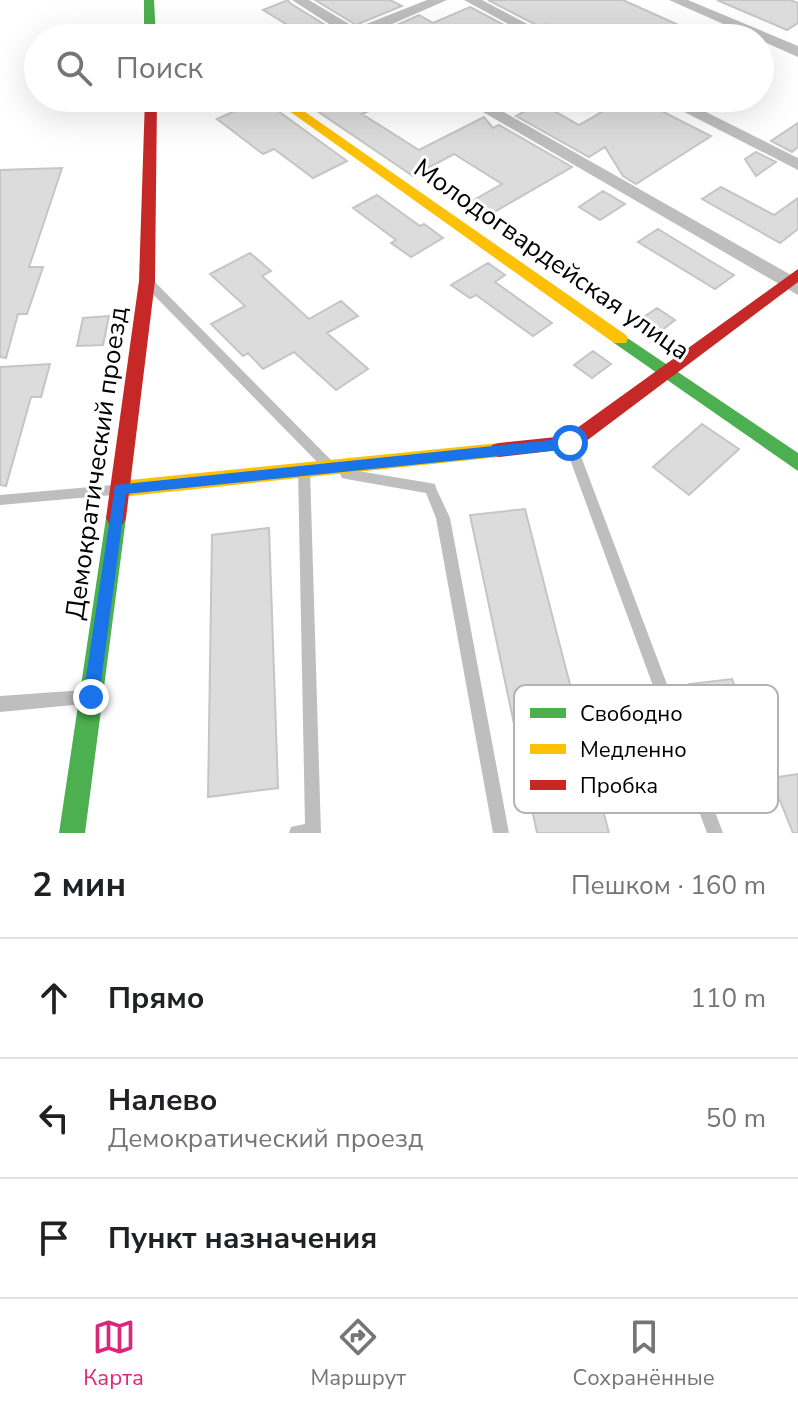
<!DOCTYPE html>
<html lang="ru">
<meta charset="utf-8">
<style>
:root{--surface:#fff;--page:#f6f6f6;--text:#202124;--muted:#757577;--line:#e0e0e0;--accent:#db2777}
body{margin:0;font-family:"Nunito Sans",sans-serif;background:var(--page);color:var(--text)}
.stop{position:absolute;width:24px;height:24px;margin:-18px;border:6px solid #1a73e8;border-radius:50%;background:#fff}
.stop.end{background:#1a73e8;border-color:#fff;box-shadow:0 2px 8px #0008}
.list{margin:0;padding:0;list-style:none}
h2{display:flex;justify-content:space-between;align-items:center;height:104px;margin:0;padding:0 32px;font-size:34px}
h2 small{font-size:26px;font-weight:400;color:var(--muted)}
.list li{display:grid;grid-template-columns:52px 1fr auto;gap:24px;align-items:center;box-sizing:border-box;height:120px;padding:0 32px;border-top:2px solid var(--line)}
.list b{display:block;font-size:30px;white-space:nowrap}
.list p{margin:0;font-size:26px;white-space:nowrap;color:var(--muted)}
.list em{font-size:26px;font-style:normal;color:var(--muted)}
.icon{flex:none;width:44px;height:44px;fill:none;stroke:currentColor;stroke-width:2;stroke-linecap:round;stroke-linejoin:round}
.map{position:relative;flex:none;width:798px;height:833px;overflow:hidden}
.search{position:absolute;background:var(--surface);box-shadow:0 8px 32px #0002;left:24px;right:24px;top:24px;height:88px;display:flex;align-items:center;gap:20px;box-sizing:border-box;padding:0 28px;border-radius:44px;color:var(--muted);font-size:30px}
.sheet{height:464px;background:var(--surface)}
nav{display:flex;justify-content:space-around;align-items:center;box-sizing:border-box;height:112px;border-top:2px solid var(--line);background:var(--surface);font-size:22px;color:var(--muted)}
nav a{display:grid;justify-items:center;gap:4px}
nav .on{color:var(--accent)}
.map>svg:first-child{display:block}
.building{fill:#dcdcdc;stroke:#c5c5c5;stroke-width:2}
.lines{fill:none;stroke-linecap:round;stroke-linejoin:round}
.lane{fill:#bebebe;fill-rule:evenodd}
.street{fill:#bebebe;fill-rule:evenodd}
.fast{fill:#4caf50;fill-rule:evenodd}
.slow{fill:#ffc107;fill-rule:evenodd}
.jam{fill:#c62828;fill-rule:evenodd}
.route{fill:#1a73e8}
.labels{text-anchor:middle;stroke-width:6;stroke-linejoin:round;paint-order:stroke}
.street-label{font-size:26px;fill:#000;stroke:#fff}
.key{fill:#fff;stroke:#b2b2b2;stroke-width:2}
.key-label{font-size:22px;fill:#000}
</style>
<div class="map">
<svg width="798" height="833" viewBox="0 0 798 833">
<rect width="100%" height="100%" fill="#fff"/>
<path class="building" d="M288,0L290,3L338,33L334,38H309L263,10Z
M315,0H390L402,6L356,25Z
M488,0H623L707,38H574L546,24L540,27Z
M717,0H790L798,3V23L787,30Z
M470,7L523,35L518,38L372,36L419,15L433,23Z
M298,98H397L362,114L419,150L484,117L493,128L499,125L572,167L482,219L463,206L502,184L454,154L413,176Z
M626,98H636L711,136L636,184L623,176L605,147L589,157L516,116L540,103L579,125Z
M262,99L263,100L347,161L313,178L274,149L263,154L217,119Z
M798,123V147L792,152L771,141Z
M756,152L776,162L756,176L745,159Z
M62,168L29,267H43L27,314H18L6,358L0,357V170Z
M721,187L774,215L798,198V229L780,243L702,199Z
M603,191L625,204L600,220L579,207Z
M377,195L420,226L424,224L443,238L411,257L391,243L396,240L353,208Z
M658,229L707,259L734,275L715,289L638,242Z
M250,253L271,271L262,276L309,319L341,301L358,316L327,333L368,369L336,390L294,352L263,369L248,353L243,356L211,324L245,306L210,274Z
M488,263L505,275L495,282L552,323L533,336L476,295L470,298L451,285Z
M657,308L675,320L653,337L634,324Z
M109,316L103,345L77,346L83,318Z
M593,351L611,364L592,378L574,365Z
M50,364L41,397H31L6,486L0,485V367Z
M702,424L739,449L689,495L653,467Z
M525,509L561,650L609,833H537L470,515Z
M269,528L278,788L208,797L212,535Z
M732,679L761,752L715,758L689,684Z
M798,774V833H793L771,778Z"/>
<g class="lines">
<path class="lane" d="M149,279L153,280L331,460L333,464L331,468H323L145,286L144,283L145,280Z
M570,438L574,440L576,443L723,833H707L564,443L566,440Z
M304,464L308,465L310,469L321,833H289L291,827L305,824L298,469L300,465Z
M346,469L430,483L435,484L436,488L450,518L509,833H493L436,518L426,493L346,479L342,478L340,474L342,470Z
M113,485L118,486L119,490L118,494L113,495L0,505V495Z
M84,690L89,692L92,697L89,702L84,704L0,712V696Z"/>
<path class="street" d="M292,0H309L356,28L427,0H447L367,35L370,38H337L343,33Z
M464,0H482L554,38H534Z
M669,0H688L798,46V57Z
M163,98H188L186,102L152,112L144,107Z
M459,98H479L798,279V295Z
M657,98H678L798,158V170Z"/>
<path class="fast" d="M144,0H154L156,38H144Z
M620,333L798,453V471L614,343L612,339Z
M116,510L123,512L126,518L85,833H59L106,518L109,512Z"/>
<path class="slow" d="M271,98H285L626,335L628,339L626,343H614Z
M499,443L506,445L508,450L506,455L499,457L120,497L113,495L110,489L113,483L120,481Z"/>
<path class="jam" d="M145,98H157L155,281L126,518L123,524L116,526L109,524L106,518L139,281Z
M798,269V282L577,448L499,457L492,455L490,450L492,445L499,443L566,436Z"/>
</g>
<path class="route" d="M570,438L577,443L570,449L126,494L99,697L97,703H85L83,697L115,485Z"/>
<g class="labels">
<g class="street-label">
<text transform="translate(552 259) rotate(35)" y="9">Молодогвардейская улица</text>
<text transform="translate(96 463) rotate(-82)" y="9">Демократический проезд</text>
</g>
</g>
<rect x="514" y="685" width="264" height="128" rx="12" class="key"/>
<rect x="530" y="708" width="36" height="10" fill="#4caf50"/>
<rect x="530" y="744" width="36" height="10" fill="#ffc107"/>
<rect x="530" y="780" width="36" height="10" fill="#c62828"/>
<g class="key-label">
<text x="580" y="721">Свободно</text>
<text x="580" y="757">Медленно</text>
<text x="580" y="793">Пробка</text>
</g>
</svg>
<div class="stop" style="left:570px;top:443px"></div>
<div class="stop end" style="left:91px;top:697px"></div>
<div class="search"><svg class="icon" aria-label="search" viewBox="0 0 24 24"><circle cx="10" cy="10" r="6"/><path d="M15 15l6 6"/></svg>Поиск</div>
</div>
<section class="sheet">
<h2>2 мин<small>Пешком · 160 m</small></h2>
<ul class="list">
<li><svg class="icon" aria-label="ahead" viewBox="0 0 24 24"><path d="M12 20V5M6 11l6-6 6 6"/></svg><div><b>Прямо</b></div><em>110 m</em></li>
<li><svg class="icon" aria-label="left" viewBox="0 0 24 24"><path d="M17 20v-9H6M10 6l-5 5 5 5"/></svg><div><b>Налево</b><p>Демократический проезд</p></div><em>50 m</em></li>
<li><svg class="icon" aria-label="arrive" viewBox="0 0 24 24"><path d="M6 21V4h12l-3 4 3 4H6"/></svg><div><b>Пункт назначения</b></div></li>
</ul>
</section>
<nav>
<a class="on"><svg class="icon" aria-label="map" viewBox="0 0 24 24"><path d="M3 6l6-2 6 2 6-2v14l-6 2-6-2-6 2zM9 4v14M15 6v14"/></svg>Карта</a>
<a><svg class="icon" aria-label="directions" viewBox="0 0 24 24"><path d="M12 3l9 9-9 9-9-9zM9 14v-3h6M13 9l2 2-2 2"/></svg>Маршрут</a>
<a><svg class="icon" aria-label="saved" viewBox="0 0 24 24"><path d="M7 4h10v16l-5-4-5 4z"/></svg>Сохранённые</a>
</nav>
